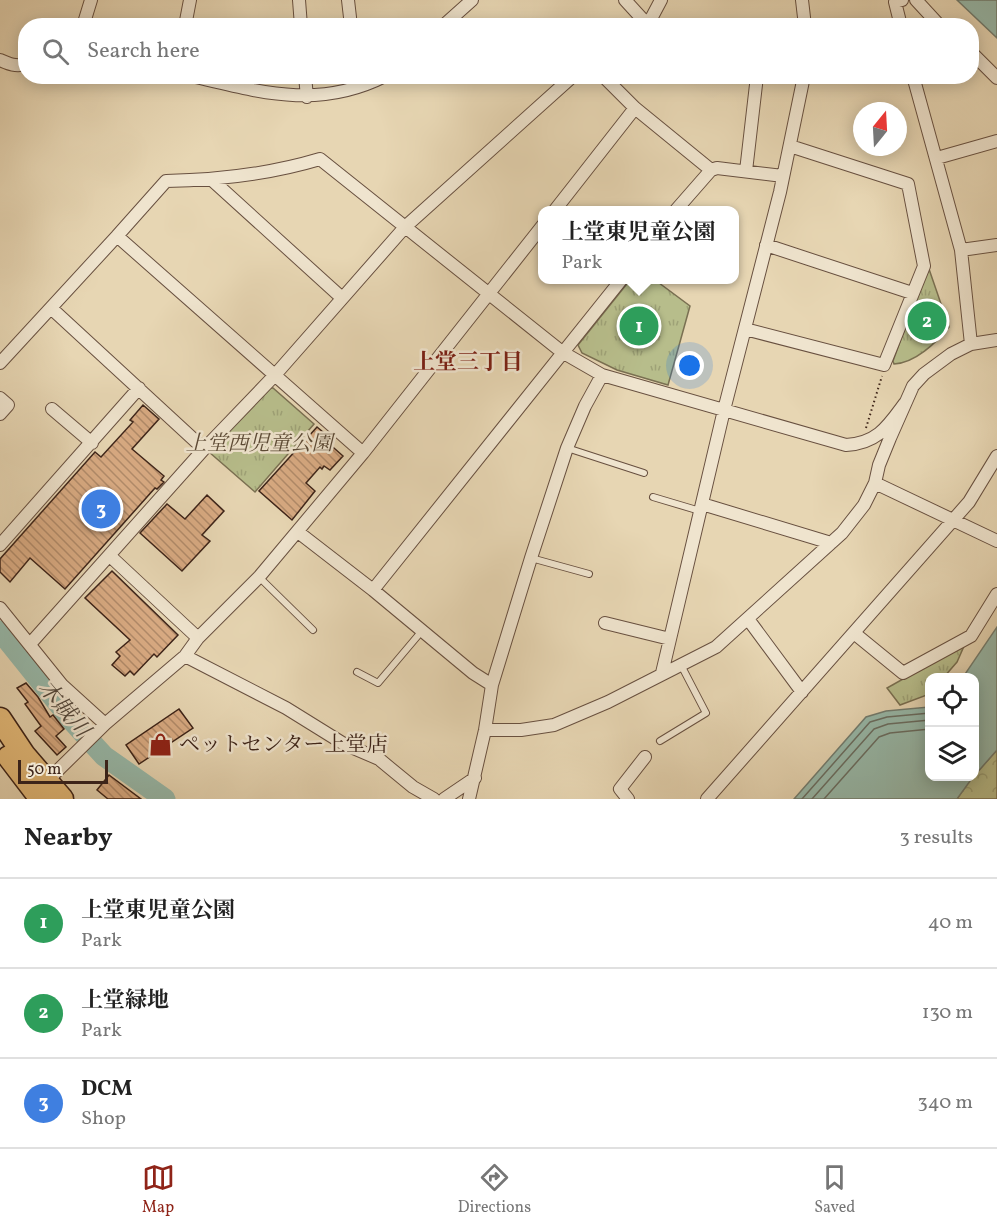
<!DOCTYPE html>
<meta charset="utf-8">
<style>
:root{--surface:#fff;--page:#f2f2f2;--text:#222;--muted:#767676;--line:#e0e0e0;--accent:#8f2418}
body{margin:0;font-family:Vollkorn,"Noto Serif JP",serif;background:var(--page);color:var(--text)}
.controls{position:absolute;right:18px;bottom:18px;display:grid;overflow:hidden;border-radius:12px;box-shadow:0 3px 15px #0003}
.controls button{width:54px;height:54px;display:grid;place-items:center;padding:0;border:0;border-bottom:2px solid var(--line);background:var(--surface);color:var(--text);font:30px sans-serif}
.compass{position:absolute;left:853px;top:102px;width:54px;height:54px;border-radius:50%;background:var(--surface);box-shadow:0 3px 15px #0003;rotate:18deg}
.scale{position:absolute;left:18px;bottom:15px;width:90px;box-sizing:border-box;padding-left:6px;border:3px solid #3d2419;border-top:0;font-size:16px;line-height:21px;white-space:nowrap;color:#3d2419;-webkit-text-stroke:4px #efe4ce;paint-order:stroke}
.you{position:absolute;left:690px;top:366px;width:21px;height:21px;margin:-15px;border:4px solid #fff;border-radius:50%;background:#1a73e8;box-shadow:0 0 0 9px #1a73e833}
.badge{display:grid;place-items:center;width:39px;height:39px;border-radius:50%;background:var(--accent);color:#fff;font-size:20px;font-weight:700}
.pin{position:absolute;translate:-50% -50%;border:3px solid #fff;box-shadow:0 2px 6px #0006}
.popup{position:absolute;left:538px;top:206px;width:201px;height:78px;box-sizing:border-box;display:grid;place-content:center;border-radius:12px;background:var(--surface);filter:drop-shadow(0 2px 4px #0005);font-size:20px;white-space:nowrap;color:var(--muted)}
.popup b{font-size:22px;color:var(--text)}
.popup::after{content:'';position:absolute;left:50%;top:100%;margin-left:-12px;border:12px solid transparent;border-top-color:var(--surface)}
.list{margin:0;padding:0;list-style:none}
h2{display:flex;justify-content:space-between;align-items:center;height:78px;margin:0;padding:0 24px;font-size:26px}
h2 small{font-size:20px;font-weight:400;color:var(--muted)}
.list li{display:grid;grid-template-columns:39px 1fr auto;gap:18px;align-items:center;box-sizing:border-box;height:90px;padding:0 24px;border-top:2px solid var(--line)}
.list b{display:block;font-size:22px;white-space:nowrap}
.list p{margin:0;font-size:20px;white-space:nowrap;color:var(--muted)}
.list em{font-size:20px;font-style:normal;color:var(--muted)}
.icon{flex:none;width:33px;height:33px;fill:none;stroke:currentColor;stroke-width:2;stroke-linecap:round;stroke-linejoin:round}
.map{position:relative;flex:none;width:997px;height:799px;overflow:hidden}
.search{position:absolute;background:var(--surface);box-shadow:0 3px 15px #0003;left:18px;right:18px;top:18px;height:66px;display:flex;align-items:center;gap:15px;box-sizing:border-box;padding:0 21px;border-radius:24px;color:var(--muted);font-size:22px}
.sheet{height:348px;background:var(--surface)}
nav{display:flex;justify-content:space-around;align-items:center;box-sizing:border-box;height:84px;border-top:2px solid var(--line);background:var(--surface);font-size:16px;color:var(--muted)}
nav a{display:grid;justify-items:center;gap:3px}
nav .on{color:var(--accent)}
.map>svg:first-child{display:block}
.grass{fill:url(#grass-tufts);stroke:#7a7052;stroke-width:1.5}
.forest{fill:url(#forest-crowns);stroke:#7a7052;stroke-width:1.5}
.water{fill:#97b9aa;stroke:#737d70;stroke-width:1.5}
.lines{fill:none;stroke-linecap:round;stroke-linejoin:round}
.shore{stroke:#6a6e62;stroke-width:1.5}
.river{stroke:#97b9aa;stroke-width:21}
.building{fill:url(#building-back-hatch);stroke:#3d2419;stroke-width:1.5}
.lane-casing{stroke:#685040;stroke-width:8}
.street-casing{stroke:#685040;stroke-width:14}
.highway-casing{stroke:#3d2419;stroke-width:25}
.path{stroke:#3d2419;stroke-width:2;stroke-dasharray:1.5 3;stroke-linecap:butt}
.lane{stroke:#efe4ce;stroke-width:6}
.street{stroke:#efe4ce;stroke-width:12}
.highway{stroke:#e4bb7a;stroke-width:22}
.labels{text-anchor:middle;stroke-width:5;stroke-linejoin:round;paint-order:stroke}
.park-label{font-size:21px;font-style:italic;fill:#5c4a36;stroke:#efe4ce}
.poi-label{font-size:21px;fill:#3d2419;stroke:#efe4ce;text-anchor:start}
.neighbourhood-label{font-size:22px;font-weight:bold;fill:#7a1f14;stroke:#efe4ce}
.water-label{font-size:22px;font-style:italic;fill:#54493d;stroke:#efe4ce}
</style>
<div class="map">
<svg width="997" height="799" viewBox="0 0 997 799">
<defs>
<pattern id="grass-tufts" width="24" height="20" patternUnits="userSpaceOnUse" patternTransform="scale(1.5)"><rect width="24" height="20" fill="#b7bd8b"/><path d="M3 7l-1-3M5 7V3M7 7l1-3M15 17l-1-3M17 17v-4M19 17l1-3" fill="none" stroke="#9ea277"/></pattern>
<pattern id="forest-crowns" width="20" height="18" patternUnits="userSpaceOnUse" patternTransform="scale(1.5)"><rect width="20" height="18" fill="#b7bd8b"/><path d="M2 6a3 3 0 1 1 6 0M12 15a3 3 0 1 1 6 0" fill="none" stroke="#9ea277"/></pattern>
<pattern id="building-back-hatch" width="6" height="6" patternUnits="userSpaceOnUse" patternTransform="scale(1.5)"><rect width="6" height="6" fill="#d9ab83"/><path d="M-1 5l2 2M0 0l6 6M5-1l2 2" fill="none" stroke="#b18b6a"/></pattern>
</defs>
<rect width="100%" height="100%" fill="#e7d6b3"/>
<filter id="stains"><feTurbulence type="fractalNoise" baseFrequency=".00333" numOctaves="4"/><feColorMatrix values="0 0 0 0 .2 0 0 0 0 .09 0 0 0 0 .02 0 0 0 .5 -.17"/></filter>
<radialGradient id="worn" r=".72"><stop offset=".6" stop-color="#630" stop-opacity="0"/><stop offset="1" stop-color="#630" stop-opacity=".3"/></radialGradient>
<path class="grass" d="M929,269L949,327C936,343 915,363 894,364L893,361L920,287Z
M630,280H655L690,306L668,385L617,370L582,353L578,345Z
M269,388H273L314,424L255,492L209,452Z
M965,644L957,662L944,677L930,678L929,692L927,695L900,705L887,688Z"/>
<path class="forest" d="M997,750V799H957L968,782Z"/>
<path class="water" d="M957,0H997V38L958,1Z
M997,627V750L975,775L974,678L963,677Z
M929,707L930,776L973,777L957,799H794L866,717L886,711Z"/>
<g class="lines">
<path class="shore" d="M802,799L870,722L887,717L930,713
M812,799L874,729L888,724L930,720
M824,799L879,737L890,733L930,729"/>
<path class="river" d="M0,631L73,722L104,756L165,799"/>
</g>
<path class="building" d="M143,405L159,419L132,449L164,476L161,480L164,482L157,489L155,488L65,589L30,558L10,582L0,572V559L95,452L101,457L133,422L130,420Z
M317,427L329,437L326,441L343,456L330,470L324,466L322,469L320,467L306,483L315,491L292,520L259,491Z
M207,495L224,511L202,535L210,541L182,571L140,533L167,504L185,519Z
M112,571L178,635L157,657L154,654L134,675L130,671L125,676L112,665L120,656L116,652L130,640L85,598Z
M26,683L38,697L50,717L53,715L64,729L56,736L66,747L57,755L35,731L41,726L25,704L28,702L17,688Z
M179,709L193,728L139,764L126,745Z
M109,775L141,799H108L97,790Z"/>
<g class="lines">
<defs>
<path id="lane" d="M567,448L644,473
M653,497L700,511
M531,558L589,574
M259,577L313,630
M357,672L378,683L421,632
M660,741L706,713L681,665"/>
<path id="street" d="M299,0L301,26
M348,0L351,26
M625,0L646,23
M802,0L805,26
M916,0L940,26
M83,26L91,0
M185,26L190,0
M443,26L472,0
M644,26L652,17L661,0
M901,26L895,2L902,0
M972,53L997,78
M0,60C9,64 16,67 26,64
M191,76C260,92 318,110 385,76
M305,76L307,97
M603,76L635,108L711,170
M913,76L961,250L971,344
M937,158L997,141
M746,171L757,76
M212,180L342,298
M555,210L635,108
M676,210L711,170L717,168L783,176
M117,236L166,181C219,180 270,174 320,159L562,352L602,375L846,445C878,443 888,426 905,403
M766,245L912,293
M961,250L997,245
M51,308L204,449
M745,329L884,365L924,266L908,184L790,146
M0,363L117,236L363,453
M0,398L8,405L0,414
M52,409L92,443
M875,483L997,541
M702,504L831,543
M298,532L373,590L473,673L492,685
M0,545L139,388
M110,556L198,638
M373,590L621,280
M0,608L62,685L105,724
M748,619L802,692
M605,623L670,639
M854,633L903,673L971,636L997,594
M30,644L204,449L275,375L405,227L573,76
M185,656L286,708L344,744L379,759L413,787L434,799
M662,673L724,410L780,192L804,76
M485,730H521L554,725L608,702L716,647L842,533L864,505L875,483L879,465L890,438L913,386L924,374L951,354L971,344L997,340
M46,784L48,780L105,724L185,656L198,638L259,577L363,453L543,225
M444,799L475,778
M469,799L485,730L492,685L531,558L567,448L585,406L602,375
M628,799L620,789L645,757
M707,799L969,502L997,456"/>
<path id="highway" d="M0,719L24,755L62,799
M9,757L41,799"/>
</defs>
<use href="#lane" class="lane-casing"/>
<use href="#street" class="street-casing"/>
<use href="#highway" class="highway-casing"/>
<path class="path" d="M866,428L882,376"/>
<use href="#lane" class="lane"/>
<use href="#street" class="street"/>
<use href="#highway" class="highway"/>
</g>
<defs>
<symbol id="shop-bare" viewBox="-9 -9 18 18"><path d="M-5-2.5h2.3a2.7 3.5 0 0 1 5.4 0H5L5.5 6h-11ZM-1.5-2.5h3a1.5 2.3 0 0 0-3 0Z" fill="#8f2418" stroke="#efe4ce" stroke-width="2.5" paint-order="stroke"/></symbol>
</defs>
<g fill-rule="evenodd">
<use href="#shop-bare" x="144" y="728" width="33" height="33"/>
</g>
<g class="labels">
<g class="park-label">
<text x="259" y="450">上堂西児童公園</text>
</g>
<g class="poi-label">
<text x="179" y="751">ペットセンター上堂店</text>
</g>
<g class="neighbourhood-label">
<text x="468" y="369">上堂三丁目</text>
</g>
<g class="water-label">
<text transform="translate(65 708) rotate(50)" y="8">木賊川</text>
</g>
</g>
<rect width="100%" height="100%" filter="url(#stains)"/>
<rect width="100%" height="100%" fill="url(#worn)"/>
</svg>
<div class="controls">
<button><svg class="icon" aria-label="locate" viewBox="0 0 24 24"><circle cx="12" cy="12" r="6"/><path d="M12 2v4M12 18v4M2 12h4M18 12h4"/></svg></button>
<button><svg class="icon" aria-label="layers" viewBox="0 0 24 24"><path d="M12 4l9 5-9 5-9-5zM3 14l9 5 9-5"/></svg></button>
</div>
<svg class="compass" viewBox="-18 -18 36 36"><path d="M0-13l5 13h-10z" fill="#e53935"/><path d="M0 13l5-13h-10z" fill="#767676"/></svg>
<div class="scale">50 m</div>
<div class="you"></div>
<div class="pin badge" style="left:639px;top:326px;background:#2e9e5b">1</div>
<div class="popup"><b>上堂東児童公園</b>Park</div>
<div class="pin badge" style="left:927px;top:321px;background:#2e9e5b">2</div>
<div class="pin badge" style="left:101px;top:509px;background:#3f7fe0">3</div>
<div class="search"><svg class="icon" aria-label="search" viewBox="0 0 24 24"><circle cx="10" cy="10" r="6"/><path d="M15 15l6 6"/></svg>Search here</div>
</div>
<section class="sheet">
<h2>Nearby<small>3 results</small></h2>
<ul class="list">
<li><span class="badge" style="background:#2e9e5b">1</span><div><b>上堂東児童公園</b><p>Park</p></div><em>40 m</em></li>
<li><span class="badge" style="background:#2e9e5b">2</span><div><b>上堂緑地</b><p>Park</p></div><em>130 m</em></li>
<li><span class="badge" style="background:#3f7fe0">3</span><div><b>DCM</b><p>Shop</p></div><em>340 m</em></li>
</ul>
</section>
<nav>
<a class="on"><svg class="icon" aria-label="map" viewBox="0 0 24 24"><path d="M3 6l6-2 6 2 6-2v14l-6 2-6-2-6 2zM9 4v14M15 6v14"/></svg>Map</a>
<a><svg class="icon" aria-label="directions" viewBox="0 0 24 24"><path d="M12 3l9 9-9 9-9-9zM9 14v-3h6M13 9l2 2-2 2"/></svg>Directions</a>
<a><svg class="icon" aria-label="saved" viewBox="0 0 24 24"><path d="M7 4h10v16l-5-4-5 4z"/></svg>Saved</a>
</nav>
